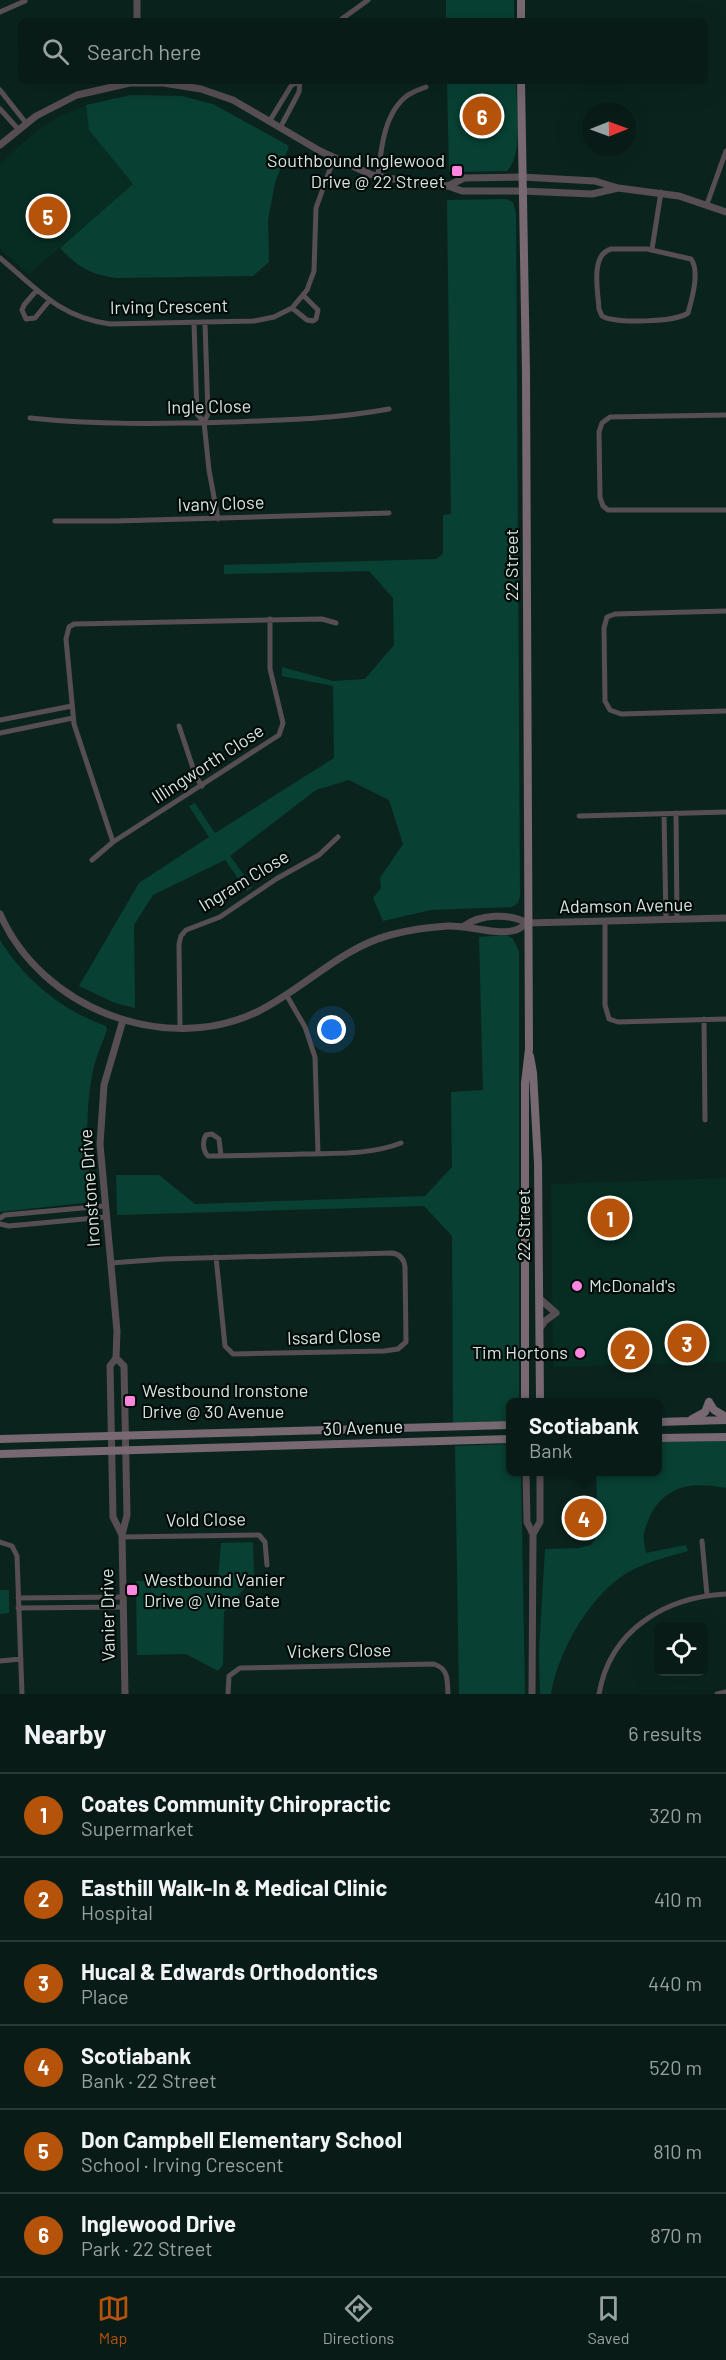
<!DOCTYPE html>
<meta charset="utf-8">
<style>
:root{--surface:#081b16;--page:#11241f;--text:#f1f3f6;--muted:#98a1a1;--line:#293935;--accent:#b45309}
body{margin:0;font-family:Barlow,sans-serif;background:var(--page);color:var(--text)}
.controls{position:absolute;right:18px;bottom:18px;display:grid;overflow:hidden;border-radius:9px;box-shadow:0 6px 24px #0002}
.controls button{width:54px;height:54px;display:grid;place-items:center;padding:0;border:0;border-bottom:2px solid var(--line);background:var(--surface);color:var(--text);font:30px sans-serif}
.compass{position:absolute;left:582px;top:102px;width:54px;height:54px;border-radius:50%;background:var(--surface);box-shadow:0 6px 24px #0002;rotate:89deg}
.you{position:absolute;left:332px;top:1030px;width:21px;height:21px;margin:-15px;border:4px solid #fff;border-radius:50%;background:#1a73e8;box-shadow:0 0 0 9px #1a73e833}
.badge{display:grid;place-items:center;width:39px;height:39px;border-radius:50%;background:var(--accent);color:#fff;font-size:20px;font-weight:700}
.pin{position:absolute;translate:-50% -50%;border:3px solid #fff;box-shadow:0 2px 6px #0006}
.popup{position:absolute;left:506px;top:1398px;width:156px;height:78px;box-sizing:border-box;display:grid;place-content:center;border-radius:9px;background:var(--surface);filter:drop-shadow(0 2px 4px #0005);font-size:20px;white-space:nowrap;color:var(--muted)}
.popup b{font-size:22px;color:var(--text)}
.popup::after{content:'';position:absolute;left:50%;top:100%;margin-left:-12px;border:12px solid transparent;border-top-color:var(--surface)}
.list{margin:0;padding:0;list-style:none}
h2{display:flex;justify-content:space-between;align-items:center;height:78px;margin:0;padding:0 24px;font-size:26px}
h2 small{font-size:20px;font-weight:400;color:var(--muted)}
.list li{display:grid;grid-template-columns:39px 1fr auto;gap:18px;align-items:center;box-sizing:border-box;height:84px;padding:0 24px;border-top:2px solid var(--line)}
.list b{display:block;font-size:22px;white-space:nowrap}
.list p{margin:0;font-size:20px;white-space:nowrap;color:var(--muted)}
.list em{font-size:20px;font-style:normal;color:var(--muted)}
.icon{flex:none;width:33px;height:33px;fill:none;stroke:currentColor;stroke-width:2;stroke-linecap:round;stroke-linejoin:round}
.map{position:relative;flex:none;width:726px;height:1694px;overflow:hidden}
.search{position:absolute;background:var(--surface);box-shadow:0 6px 24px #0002;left:18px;right:18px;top:18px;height:66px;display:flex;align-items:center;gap:15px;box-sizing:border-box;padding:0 21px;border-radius:9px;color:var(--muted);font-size:22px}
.sheet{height:582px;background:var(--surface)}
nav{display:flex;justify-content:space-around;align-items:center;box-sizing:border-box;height:84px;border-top:2px solid var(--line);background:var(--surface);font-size:16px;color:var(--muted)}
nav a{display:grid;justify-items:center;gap:3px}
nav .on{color:var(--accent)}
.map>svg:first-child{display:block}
.built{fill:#072c22}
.green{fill:#084033}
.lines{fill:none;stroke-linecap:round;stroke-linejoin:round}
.minor{stroke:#574e54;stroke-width:5}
.tertiary{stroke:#574e54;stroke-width:7}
.secondary{stroke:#776872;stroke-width:8}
.poi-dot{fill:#ff85df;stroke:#030b08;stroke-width:2}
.labels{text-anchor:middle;stroke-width:4.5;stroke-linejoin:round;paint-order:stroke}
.poi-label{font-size:18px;fill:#d5e4df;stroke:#030b08;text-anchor:start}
.street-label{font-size:18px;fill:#d5e4df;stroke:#030b08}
</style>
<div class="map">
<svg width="726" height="1694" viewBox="0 0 726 1694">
<rect width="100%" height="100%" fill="#0a241d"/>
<path class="built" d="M86,105L90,130L134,184L29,274L0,249V163L39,129L56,118Z
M726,1178V1362L553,1367L551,1184Z"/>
<path class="green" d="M446,0H514V21H446Z
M447,81H516C516,104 524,155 507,171L449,172Z
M131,95L182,96L213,104L289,146L275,183L268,220L269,262L253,276L116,278C89,274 78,267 60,248L133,184L89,130L86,105Z
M506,199L513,202L516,213L520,897L518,903L512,907L431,910L383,921L373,898L381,888L380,878L403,844L389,800L349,780L316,790L230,856L253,887L247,891L225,860L153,895L134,925L135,1008L115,1003L79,986L139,883L209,837L189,806L195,803L215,833L334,758L333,686L282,676V667L333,681L365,679L394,645L393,598L369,571L224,574V565L436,559L443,554V515L451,514L447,200Z
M507,935L513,939L519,951V1402H510V1419L507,1421L453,1423L452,1236L424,1206L117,1215L116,1175H159L195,1204L425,1196L452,1167L451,1092L483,1090L479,937Z
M0,940C25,980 61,1010 106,1026L107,1030C103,1042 97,1054 94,1066C84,1110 87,1157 92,1202L0,1212Z
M726,1440V1488C692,1481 662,1485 648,1521C647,1525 644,1530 644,1534C643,1540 645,1547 646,1553L686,1545L688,1551C670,1556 651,1561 634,1569C593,1589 558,1650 551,1694H540L539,1650L545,1549L579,1548L591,1545L596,1537L595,1530L598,1529L596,1472L547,1475L548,1472H658V1442Z
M508,1444L510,1445V1472H521L525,1694H459L455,1446Z
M253,1542L254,1577L224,1612L223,1665L218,1671L186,1654L137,1655L136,1581L218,1579L221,1543Z
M0,1590H9V1613L0,1614Z"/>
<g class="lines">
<path class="minor" d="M0,12L25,1
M339,21L368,0
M0,90L26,123
M0,109L18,129
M269,122L291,86L299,81
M280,128L299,92L300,81
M378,176C381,149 384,112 408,95C413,92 420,89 426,87
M707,204L726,151
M611,249H647L691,259C700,271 692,299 688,313C677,322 614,324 602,316L599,309C598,291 590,255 611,249Z
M652,249L661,192
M0,258C37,289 59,317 110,324L254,321L274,317L292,308L307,290L314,271L316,208L334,158
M36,291L24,305L22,310L26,319L35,318L49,301
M292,308L307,320L313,321L316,319L318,310L303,295
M194,323L197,414L204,422L209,470L218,519
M726,415L610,417L602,423L599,432L600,497L603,506L608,510H726
M30,418C96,425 163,424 230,422C285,420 335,419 389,409
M204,422L208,414L205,323
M55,521H115L389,513
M726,611L615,614L607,617L604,628L605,701L610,710L621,714L726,711
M0,720L72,706
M179,726L196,777L202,786
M0,733L73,718
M676,813L677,920
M664,814L666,920
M579,816L726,812
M113,842L74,724L66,639L69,627L74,624L322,619L336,623
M92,860L113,842L279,735L283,723L270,669V619
M605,921V1005L609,1019L618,1022L726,1019
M287,996L305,1027L315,1057L318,1154
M704,1019L705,1120
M180,1027L179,944L181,936L186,930L220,917L276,879L319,855L338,837
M221,1156L219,1139L212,1134L206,1135C202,1141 203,1151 208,1156C240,1156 272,1155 305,1154C337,1153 370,1155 401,1143
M0,1218L5,1215L104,1206
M0,1224L9,1226L105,1217
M111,1263L164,1259L392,1253C400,1254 404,1259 405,1267L406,1342L398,1349L384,1351L233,1354L225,1346L216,1257
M122,1537L259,1535L265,1542L267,1565
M702,1541L707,1595
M0,1542L12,1546L17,1556L22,1694
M18,1598L122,1597
M18,1608L122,1607
M0,1661L21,1659
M228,1694L229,1676L240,1668L434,1664C449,1669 447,1680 448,1694
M599,1694C610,1630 665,1597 726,1594
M717,1694L726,1692"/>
<path class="tertiary" d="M137,0V21
M0,145L36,116L77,95L130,83H163L201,89L233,100L320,151L372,175L421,184L448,186L462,191H522L592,194L618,188
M448,186L464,178L522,177L595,181L618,188L679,196L726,212
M0,914C41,1008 164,1056 257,1012C304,989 339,949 390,935C409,930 429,927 448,926C468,925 497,936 516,930C520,929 524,925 527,923
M464,926C481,914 509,913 527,923L726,918
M540,1299L556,1313L545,1321L540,1328
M116,1358L124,1366L127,1515L122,1535L125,1694
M526,1472L527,1522L533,1534L532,1694
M533,1534L540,1522V1472
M122,1535L113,1517L110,1366L116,1358L117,1331L100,1144L104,1085L123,1020"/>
<path class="secondary" d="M521,0V21
M521,81L526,373L529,1049L525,1083V1402
M530,1056L533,1073L538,1163L540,1402
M709,1402L714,1410L726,1417
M692,1419L705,1412L709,1402
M658,1422L726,1420
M658,1438L726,1437
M0,1439L510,1425
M0,1454L510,1439"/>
</g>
<g class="poi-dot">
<rect x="451" y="165" width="12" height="12" rx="3"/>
<circle cx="577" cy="1286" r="6"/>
<circle cx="580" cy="1353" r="6"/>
<rect x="124" y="1395" width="12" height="12" rx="3"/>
<rect x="126" y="1584" width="12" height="12" rx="3"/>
</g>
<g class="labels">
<g class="poi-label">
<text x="445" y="167" text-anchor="end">Southbound Inglewood<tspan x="445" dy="21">Drive @ 22 Street</tspan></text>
<text x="589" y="1292">McDonald's</text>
<text x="568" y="1359" text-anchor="end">Tim Hortons</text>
<text x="142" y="1397">Westbound Ironstone<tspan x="142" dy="21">Drive @ 30 Avenue</tspan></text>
<text x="144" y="1586">Westbound Vanier<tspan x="144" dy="21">Drive @ Vine Gate</tspan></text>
</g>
<g class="street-label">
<text transform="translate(169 307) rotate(-1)" y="6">Irving Crescent</text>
<text transform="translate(209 407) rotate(-1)" y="6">Ingle Close</text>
<text transform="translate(221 504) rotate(-2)" y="6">Ivany Close</text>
<text transform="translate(512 565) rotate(-90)" y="6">22 Street</text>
<text transform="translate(208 764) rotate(-33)" y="6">Illingworth Close</text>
<text transform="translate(244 881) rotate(-31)" y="6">Ingram Close</text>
<text transform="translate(626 906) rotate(-1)" y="6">Adamson Avenue</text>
<text transform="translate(90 1188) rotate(-94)" y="6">Ironstone Drive</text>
<text transform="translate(524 1225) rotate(-90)" y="6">22 Street</text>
<text transform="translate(334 1337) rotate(-2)" y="6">Issard Close</text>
<text transform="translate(363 1428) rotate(-2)" y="6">30 Avenue</text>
<text transform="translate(206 1520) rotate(-1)" y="6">Vold Close</text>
<text transform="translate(108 1615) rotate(-91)" y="6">Vanier Drive</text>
<text transform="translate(339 1651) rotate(-1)" y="6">Vickers Close</text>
</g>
</g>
</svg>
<div class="controls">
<button><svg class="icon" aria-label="locate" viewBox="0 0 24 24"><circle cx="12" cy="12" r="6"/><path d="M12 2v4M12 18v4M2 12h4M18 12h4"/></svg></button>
</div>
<svg class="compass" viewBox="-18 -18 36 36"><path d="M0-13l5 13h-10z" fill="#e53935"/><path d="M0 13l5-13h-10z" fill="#98a1a1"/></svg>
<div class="you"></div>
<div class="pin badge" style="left:610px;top:1218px">1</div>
<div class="pin badge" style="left:630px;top:1350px">2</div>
<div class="pin badge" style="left:687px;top:1343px">3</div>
<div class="pin badge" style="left:584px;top:1518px">4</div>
<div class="popup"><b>Scotiabank</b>Bank</div>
<div class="pin badge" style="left:48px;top:216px">5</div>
<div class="pin badge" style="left:482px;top:116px">6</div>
<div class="search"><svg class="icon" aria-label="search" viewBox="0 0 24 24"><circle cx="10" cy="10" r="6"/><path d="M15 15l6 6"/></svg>Search here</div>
</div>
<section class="sheet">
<h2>Nearby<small>6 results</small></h2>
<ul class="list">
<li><span class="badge">1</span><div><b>Coates Community Chiropractic</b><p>Supermarket</p></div><em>320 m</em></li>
<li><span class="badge">2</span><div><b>Easthill Walk-In &amp; Medical Clinic</b><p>Hospital</p></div><em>410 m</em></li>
<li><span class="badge">3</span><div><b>Hucal &amp; Edwards Orthodontics</b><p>Place</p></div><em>440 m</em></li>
<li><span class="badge">4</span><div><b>Scotiabank</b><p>Bank · 22 Street</p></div><em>520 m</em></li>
<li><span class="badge">5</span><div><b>Don Campbell Elementary School</b><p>School · Irving Crescent</p></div><em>810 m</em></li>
<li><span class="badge">6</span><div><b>Inglewood Drive</b><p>Park · 22 Street</p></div><em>870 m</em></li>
</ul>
</section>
<nav>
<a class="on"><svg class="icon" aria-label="map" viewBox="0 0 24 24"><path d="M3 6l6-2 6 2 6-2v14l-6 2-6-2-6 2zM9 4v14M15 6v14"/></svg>Map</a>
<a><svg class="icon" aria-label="directions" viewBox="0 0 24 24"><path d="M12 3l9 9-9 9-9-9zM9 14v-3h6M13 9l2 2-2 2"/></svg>Directions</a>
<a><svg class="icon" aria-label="saved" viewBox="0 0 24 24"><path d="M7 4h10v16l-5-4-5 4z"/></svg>Saved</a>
</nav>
